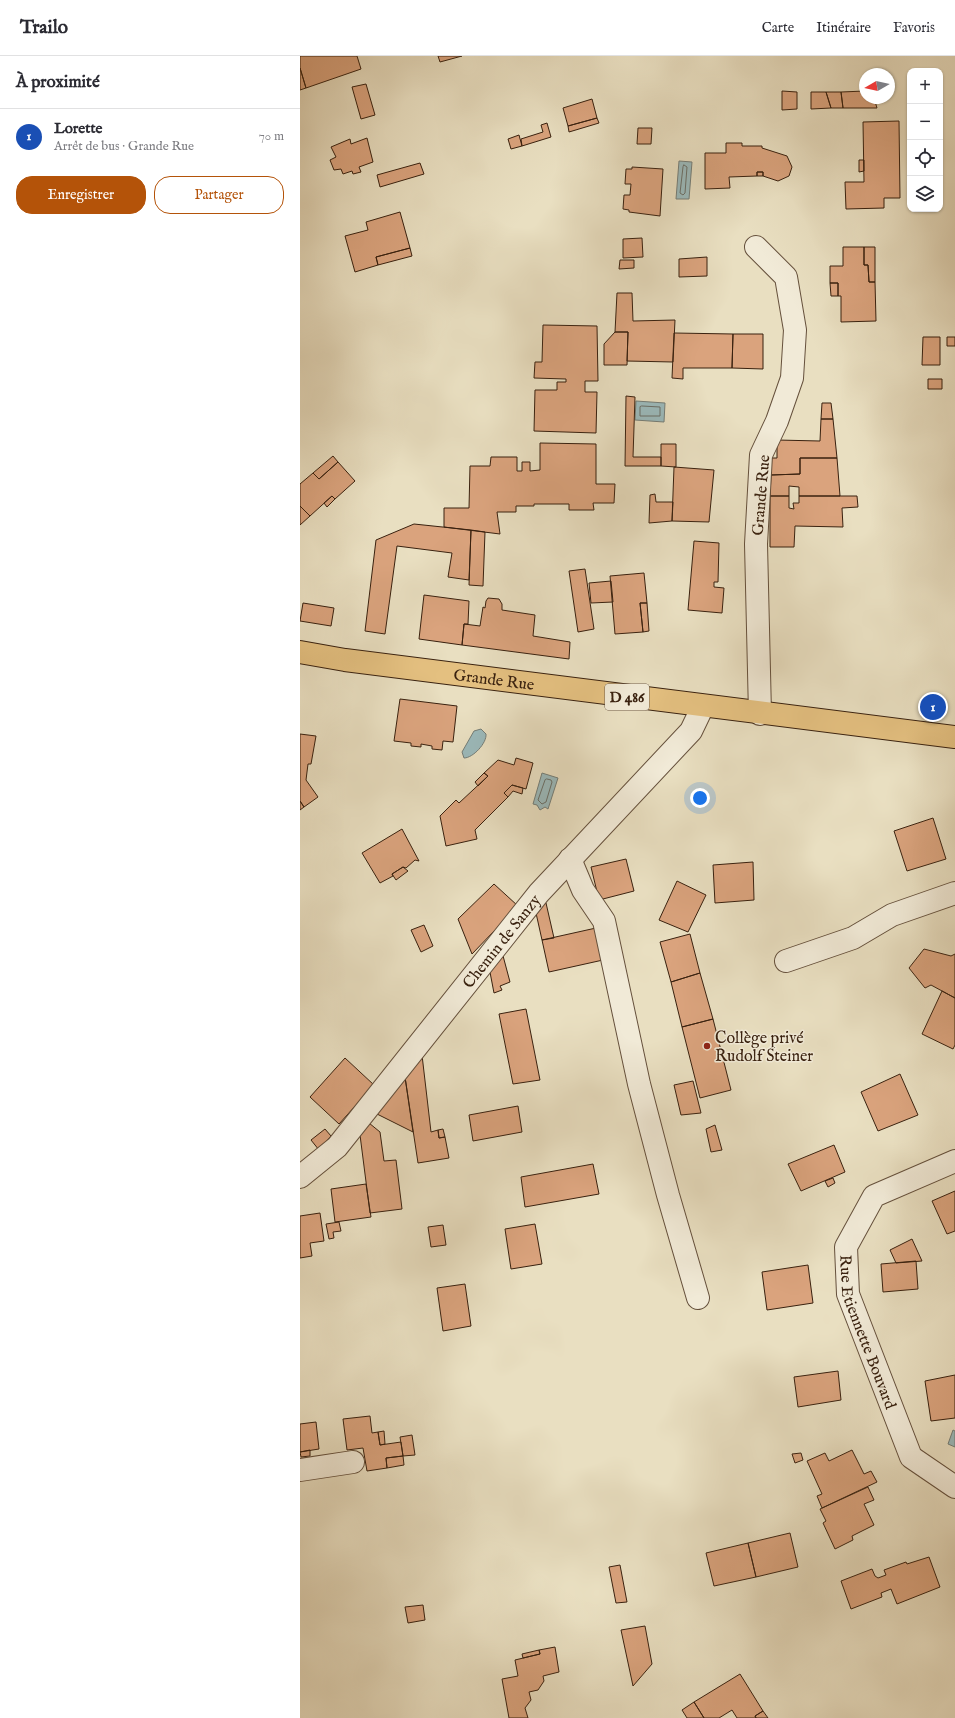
<!DOCTYPE html>
<html lang="fr">
<meta charset="utf-8">
<style>
:root{--surface:#fff;--page:#f2f2f3;--text:#2b2b33;--muted:#7c7c81;--line:#e1e1e2;--accent:#b45309}
body{margin:0;font-family:"IM FELL English",serif;background:var(--page);color:var(--text)}
.controls{position:absolute;right:12px;top:12px;display:grid;overflow:hidden;border-radius:8px;box-shadow:0 1px 3px #0004}
.controls button{width:36px;height:36px;display:grid;place-items:center;padding:0;border:0;border-bottom:1px solid var(--line);background:var(--surface);color:var(--text);font:20px sans-serif}
.compass{position:absolute;left:559px;top:12px;width:36px;height:36px;border-radius:50%;background:var(--surface);box-shadow:0 1px 3px #0004;rotate:261deg}
.you{position:absolute;left:400px;top:742px;width:14px;height:14px;margin:-10px;border:3px solid #fff;border-radius:50%;background:#1a73e8;box-shadow:0 0 0 6px #1a73e833}
.badge{display:grid;place-items:center;width:26px;height:26px;border-radius:50%;background:var(--accent);color:#fff;font-size:13px;font-weight:700}
.pin{position:absolute;translate:-50% -50%;border:2px solid #fff;box-shadow:0 1px 4px #0006}
.list{margin:0;padding:0;list-style:none}
h2{display:flex;justify-content:space-between;align-items:center;height:52px;margin:0;padding:0 16px;font-size:17px}
h2 small{font-size:13px;font-weight:400;color:var(--muted)}
.list li{display:grid;grid-template-columns:26px 1fr auto;gap:12px;align-items:center;box-sizing:border-box;height:56px;padding:0 16px;border-top:1px solid var(--line)}
.list b{display:block;font-size:15px;white-space:nowrap}
.list p{margin:0;font-size:13px;white-space:nowrap;color:var(--muted)}
.list em{font-size:13px;font-style:normal;color:var(--muted)}
.actions{display:flex;gap:8px;padding:12px 16px}
.actions a{flex:1;padding:9px 0;border:1px solid var(--accent);border-radius:16px;text-align:center;font-size:14px;color:var(--accent)}
.actions .main{background:var(--accent);color:#fff}
.icon{flex:none;width:22px;height:22px;fill:none;stroke:currentColor;stroke-width:2;stroke-linecap:round;stroke-linejoin:round}
.map{position:relative;flex:none;width:655px;height:1662px;overflow:hidden}
header{display:flex;align-items:center;gap:24px;box-sizing:border-box;height:56px;padding:0 20px;background:var(--surface);border-bottom:1px solid var(--line)}
header strong{font-size:19px}
nav{display:flex;gap:22px;margin-inline-start:auto;font-size:14px}
main{display:flex}
aside{flex:1;background:var(--surface)}
.map>svg:first-child{display:block}
.water{fill:#9bbabc;stroke:#747d77}
.lines{fill:none;stroke-linecap:round;stroke-linejoin:round}
.shore{stroke:#6a6e66;stroke-width:1}
.building{fill:#daa37d;stroke:#39210f}
.minor-casing{stroke:#65503c;stroke-width:24}
.major-casing{stroke:#39210f;stroke-width:24}
.minor{stroke:#f1ead7;stroke-width:22}
.major{stroke:#e4c080;stroke-width:22}
.poi-dot{fill:#8f2418;stroke:#f1ead7;stroke-width:1.5}
.labels{text-anchor:middle;stroke-width:3;stroke-linejoin:round;paint-order:stroke}
.shield{fill:#f1ead7;stroke:#705d4b;stroke-width:1}
.shield-label{font-size:15px;font-weight:bold;fill:#39210f}
.street-label{font-size:16px;fill:#39210f;stroke:#f1ead7}
.poi-label{font-size:16px;fill:#39210f;stroke:#f1ead7;text-anchor:start}
</style>
<header>
<strong>Trailo</strong>
<nav><a>Carte</a><a>Itinéraire</a><a>Favoris</a></nav>
</header>
<main>
<aside>
<h2>À proximité<small></small></h2>
<ul class="list">
<li><span class="badge" style="background:#1a4fb4">1</span><div><b>Lorette</b><p>Arrêt de bus · Grande Rue</p></div><em>70 m</em></li>
</ul>
<div class="actions"><a class="main">Enregistrer</a><a>Partager</a></div>
</aside>
<div class="map">
<svg width="655" height="1662" viewBox="0 0 655 1662">
<rect width="100%" height="100%" fill="#e9dfc1"/>
<filter id="stains"><feTurbulence type="fractalNoise" baseFrequency=".005" numOctaves="4"/><feColorMatrix values="0 0 0 0 .2 0 0 0 0 .09 0 0 0 0 .02 0 0 0 .5 -.17"/></filter>
<radialGradient id="worn" r=".72"><stop offset=".6" stop-color="#630" stop-opacity="0"/><stop offset="1" stop-color="#630" stop-opacity=".3"/></radialGradient>
<path class="water" d="M379,105L392,106L389,143H376Z
M336,345L365,347L364,366L335,364Z
M181,673L186,678C187,687 173,702 164,702L162,696L174,675Z
M242,717L258,722L248,753L245,751L240,754L237,749L233,748Z
M653,1374L655,1375V1391L648,1388Z"/>
<g class="lines">
<path class="shore" d="M384,109L387,111L385,137L383,139L380,137L383,111Z
M342,350L360,351V360H340V351Z
M247,723L251,724L252,726L246,746L242,748L238,744L245,724Z"/>
</g>
<path class="building" d="M0,0H57L61,13L6,32L0,12Z
M138,0H162L140,6Z
M0,12L6,32L0,34Z
M66,28L75,59L61,63L52,31Z
M482,35L497,36V53L482,54Z
M565,35V42H574L577,52H543L541,36Z
M511,36H526L531,52L511,53Z
M526,36H541L543,52H531Z
M292,43L297,62L268,70L263,52Z
M297,62L299,67L269,76L268,70Z
M599,65L600,142H584V152L546,153L545,126H564L563,66Z
M247,67L251,81L222,90L221,83L243,76L241,69Z
M338,72H352L351,88H337Z
M219,79L222,90L211,93L208,83Z
M67,82L73,106L59,111L61,116L53,118L52,115L43,118L41,113L34,114L30,104L36,101L31,91L50,83L51,88Z
M426,87H442V90H462V92L487,100L492,111L489,120L478,125L463,120V116H457V120L429,121L430,132L405,133V97H426Z
M559,104H564V115L559,116Z
M120,107L124,118L80,131L77,119Z
M332,111L363,113L360,160L329,156V154L323,153L324,139H330L331,128H325L326,113H332Z
M457,116H463V120H457Z
M100,156L110,192L76,201L78,209L55,216L45,180L68,174L66,166Z
M342,182L343,201L323,202V183Z
M543,191H564V209H568L569,226H575L576,265L541,266V240H538V227H530V210H543Z
M564,191H575V226H569L568,209H564Z
M110,192L112,200L78,209L76,201Z
M407,201V220L379,221V203Z
M320,204H334V212L319,213Z
M530,227H538V240H531Z
M317,237H332L333,265L375,264L373,306L327,305L328,276H315Z
M243,269L297,270L298,325H285V336H297L296,377L234,375L235,334H257V326H266V323L234,322L235,306H242Z
M315,276H328L327,309H304V288Z
M374,277L433,278L432,312H383V323L372,322Z
M433,278H463V313L432,312Z
M623,281H640V309H622Z
M647,281H655V290H647Z
M628,323H642V333H628Z
M326,340L335,341L333,401H361V410H325Z
M522,347H531L533,363H521Z
M521,363H533L537,402H500V418L471,419V402H477V384L520,385Z
M240,387L296,388V428H315L314,447H293L294,454H269V448H234V450H216V456H197L200,478L144,471V452H169L170,410H190L191,401H217V415H222V406H230V415L240,414Z
M361,388H376V411L361,410Z
M33,400L38,406L19,423L13,417Z
M500,402H537L540,440H499V431L489,430V440H470L471,419L500,418Z
M38,406L55,425L35,443L32,440L10,460L0,450V428L13,417L19,423Z
M374,411L414,414L409,466L372,465Z
M355,438L356,446H373L372,465L349,467L350,439Z
M32,440L35,443L27,451L24,447Z
M470,440H489V452L494,453L493,447H499V440H557L558,451L542,452L543,471L495,470L494,491H470Z
M0,450L10,460L0,469Z
M114,468L171,474L169,524L148,521L152,497L97,490L85,578L65,575L76,484Z
M171,474L185,476L183,530L169,529Z
M394,485L419,487L418,526H414V531L424,532L422,557L388,554Z
M285,513L294,573L278,576L269,515Z
M344,517L347,547H340L343,576L315,578L310,520Z
M311,525L313,546L291,547L289,527Z
M124,539L169,545L168,568H164L162,589L119,583Z
M188,542L199,543L202,548V554L235,559L233,580L270,586L269,603L162,589L164,568L180,570L183,551L185,552L186,545Z
M3,547L34,552L31,570L0,565Z
M340,547H347L349,575L343,576Z
M100,643L157,650L153,686L143,685L142,694L132,693V690L121,688V691L111,690V687L94,685Z
M0,678L16,680L11,708H8L6,724L18,741L4,751L0,745Z
M216,702L233,707L226,733L212,729L204,737L208,741L175,774L177,783L146,790L140,760L156,744L159,747L188,720L184,717L198,704L214,709Z
M184,717L188,720L178,730L175,726Z
M212,729L223,732L222,738L213,735L208,741L204,737Z
M0,745L4,751L0,754Z
M633,762L646,803L607,815L594,775Z
M102,773L119,805L115,804L106,812L103,811L92,818L93,820L80,827L62,797Z
M326,803L334,835L299,844L291,811Z
M453,806L454,844L415,847L413,809Z
M103,811L108,815L96,824L92,818Z
M377,825L406,839L388,876L359,864Z
M194,828L218,850L172,898L158,863Z
M246,847L254,882L242,884L236,857Z
M124,869L133,890L121,896L111,874Z
M296,872L303,904L249,916L242,884Z
M390,878L400,917L371,926L360,886Z
M624,893L651,900L655,898V942L631,929L625,932L609,912Z
M202,896L210,926L200,930L202,934L194,937L189,911Z
M400,917L413,963L382,971L371,926Z
M642,935L655,942V989L653,993L622,978Z
M226,953L240,1024L213,1028L199,958Z
M413,963L431,1034L400,1042L382,971Z
M122,999L131,1076L138,1074L139,1082L145,1081L149,1102L118,1107L105,1021Z
M45,1002L74,1029L39,1068L10,1041Z
M600,1018L618,1059L578,1075L561,1036Z
M105,1021L113,1076L77,1058Z
M393,1025L401,1057L381,1059L374,1029Z
M218,1050L222,1076L173,1085L169,1059Z
M69,1067L80,1076L84,1105L96,1104L102,1153L70,1157L60,1079Z
M415,1069L422,1094L411,1096L406,1073Z
M25,1073L31,1080L19,1094L11,1084Z
M143,1073L145,1081L139,1082L138,1074Z
M534,1089L545,1116L501,1135L488,1108Z
M293,1108L299,1138L225,1151L221,1121Z
M533,1122L535,1127L528,1131L525,1125Z
M66,1128L71,1161L35,1166L31,1133Z
M655,1135V1175L647,1178L632,1145Z
M20,1157L24,1185L10,1187L12,1200L0,1202V1160Z
M39,1166L41,1175L33,1176L34,1182L29,1183L26,1168Z
M235,1168L242,1208L211,1213L205,1173Z
M143,1169L146,1189L131,1191L128,1171Z
M612,1183L622,1205L596,1207L590,1194Z
M616,1205L618,1233L583,1236L581,1208Z
M508,1209L513,1247L467,1254L462,1216Z
M165,1228L171,1270L143,1275L137,1232Z
M538,1315L541,1344L498,1351L494,1321Z
M655,1319V1362L631,1365L625,1325Z
M70,1360L72,1377L78,1376L80,1389L101,1386L103,1400L86,1402L87,1412L67,1415L63,1392L47,1394L43,1363Z
M16,1366L19,1393L0,1396V1368Z
M84,1375L85,1388L80,1389L78,1376Z
M112,1379L115,1399L103,1400L100,1381Z
M10,1394V1400L1,1401L0,1396Z
M552,1394L564,1418L571,1415L577,1426L522,1452L517,1440L522,1438L507,1405L525,1397L529,1405Z
M501,1397L503,1404L495,1407L492,1398Z
M103,1400L104,1409L87,1412L86,1402Z
M568,1431L574,1444L564,1448L574,1469L552,1480L553,1484L535,1493L523,1467L526,1465L520,1453Z
M490,1477L498,1511L456,1521L448,1487Z
M448,1487L456,1521L414,1530L406,1497Z
M629,1501L640,1531L597,1548L591,1533L581,1537L582,1541L551,1553L541,1525L572,1513L575,1520L578,1522L586,1519L584,1514L606,1506L607,1508Z
M320,1509L327,1546L316,1547L309,1511Z
M123,1549L125,1564L108,1567L105,1551Z
M345,1570L352,1608L333,1630L321,1574Z
M255,1591L259,1616L243,1620L244,1625L238,1634L229,1636L231,1644L225,1652L228,1662H209L202,1623L218,1620L215,1604L240,1598L239,1594Z
M239,1594L240,1598L223,1602L222,1598Z
M440,1618L463,1655L455,1660L456,1662H437L432,1654L419,1662H404L394,1646Z
M394,1646L404,1662H387L382,1654Z
M463,1655L468,1662H456L455,1660Z"/>
<g class="lines">
<defs>
<g id="minor">
<path d="M456,191L486,221L495,274L492,322L477,365L461,399L456,488L460,658"/>
<path d="M270,803L283,834L304,865L339,1028L368,1139L398,1242"/>
<path d="M486,905L553,882L592,859L655,837"/>
<path id="s1" d="M655,1105L574,1140L546,1191L548,1238L611,1401L655,1431"/>
<path id="s2" d="M0,1121L37,1091L239,837L391,675L403,650"/>
<path d="M0,1414L53,1406"/>
</g>
<g id="major">
<path id="s3" d="M0,596L45,604L655,681"/>
</g>
</defs>
<use href="#minor" class="minor-casing"/>
<use href="#major" class="major-casing"/>
<use href="#minor" class="minor"/>
<use href="#major" class="major"/>
</g>
<circle class="poi-dot" cx="407" cy="990" r="4"/>
<g class="labels">
<rect class="shield" x="305" y="628" width="44" height="26" rx="3"/>
<g class="shield-label">
<text x="327" y="646">D 486</text>
</g>
<g class="street-label">
<text transform="translate(460 439) rotate(-85)" y="6">Grande Rue</text>
<text dy="6" stroke="none"><textPath href="#s3" startOffset="196">Grande Rue</textPath></text>
<text dy="6" stroke="none"><textPath href="#s2" startOffset="311">Chemin de Sanzy</textPath></text>
<text dy="6" stroke="none"><textPath href="#s1" startOffset="235">Rue Etiennette Bouvard</textPath></text>
</g>
<g class="poi-label">
<text x="415" y="987">Collège privé<tspan x="415" dy="18">Rudolf Steiner</tspan></text>
</g>
</g>
<rect width="100%" height="100%" filter="url(#stains)"/>
<rect width="100%" height="100%" fill="url(#worn)"/>
</svg>
<div class="controls">
<button>+</button>
<button>−</button>
<button><svg class="icon" aria-label="locate" viewBox="0 0 24 24"><circle cx="12" cy="12" r="6"/><path d="M12 2v4M12 18v4M2 12h4M18 12h4"/></svg></button>
<button><svg class="icon" aria-label="layers" viewBox="0 0 24 24"><path d="M12 4l9 5-9 5-9-5zM3 14l9 5 9-5"/></svg></button>
</div>
<svg class="compass" viewBox="-18 -18 36 36"><path d="M0-13l5 13h-10z" fill="#e53935"/><path d="M0 13l5-13h-10z" fill="#7c7c81"/></svg>
<div class="you"></div>
<div class="pin badge" style="left:633px;top:651px;background:#1a4fb4">1</div>
</div>
</main>
